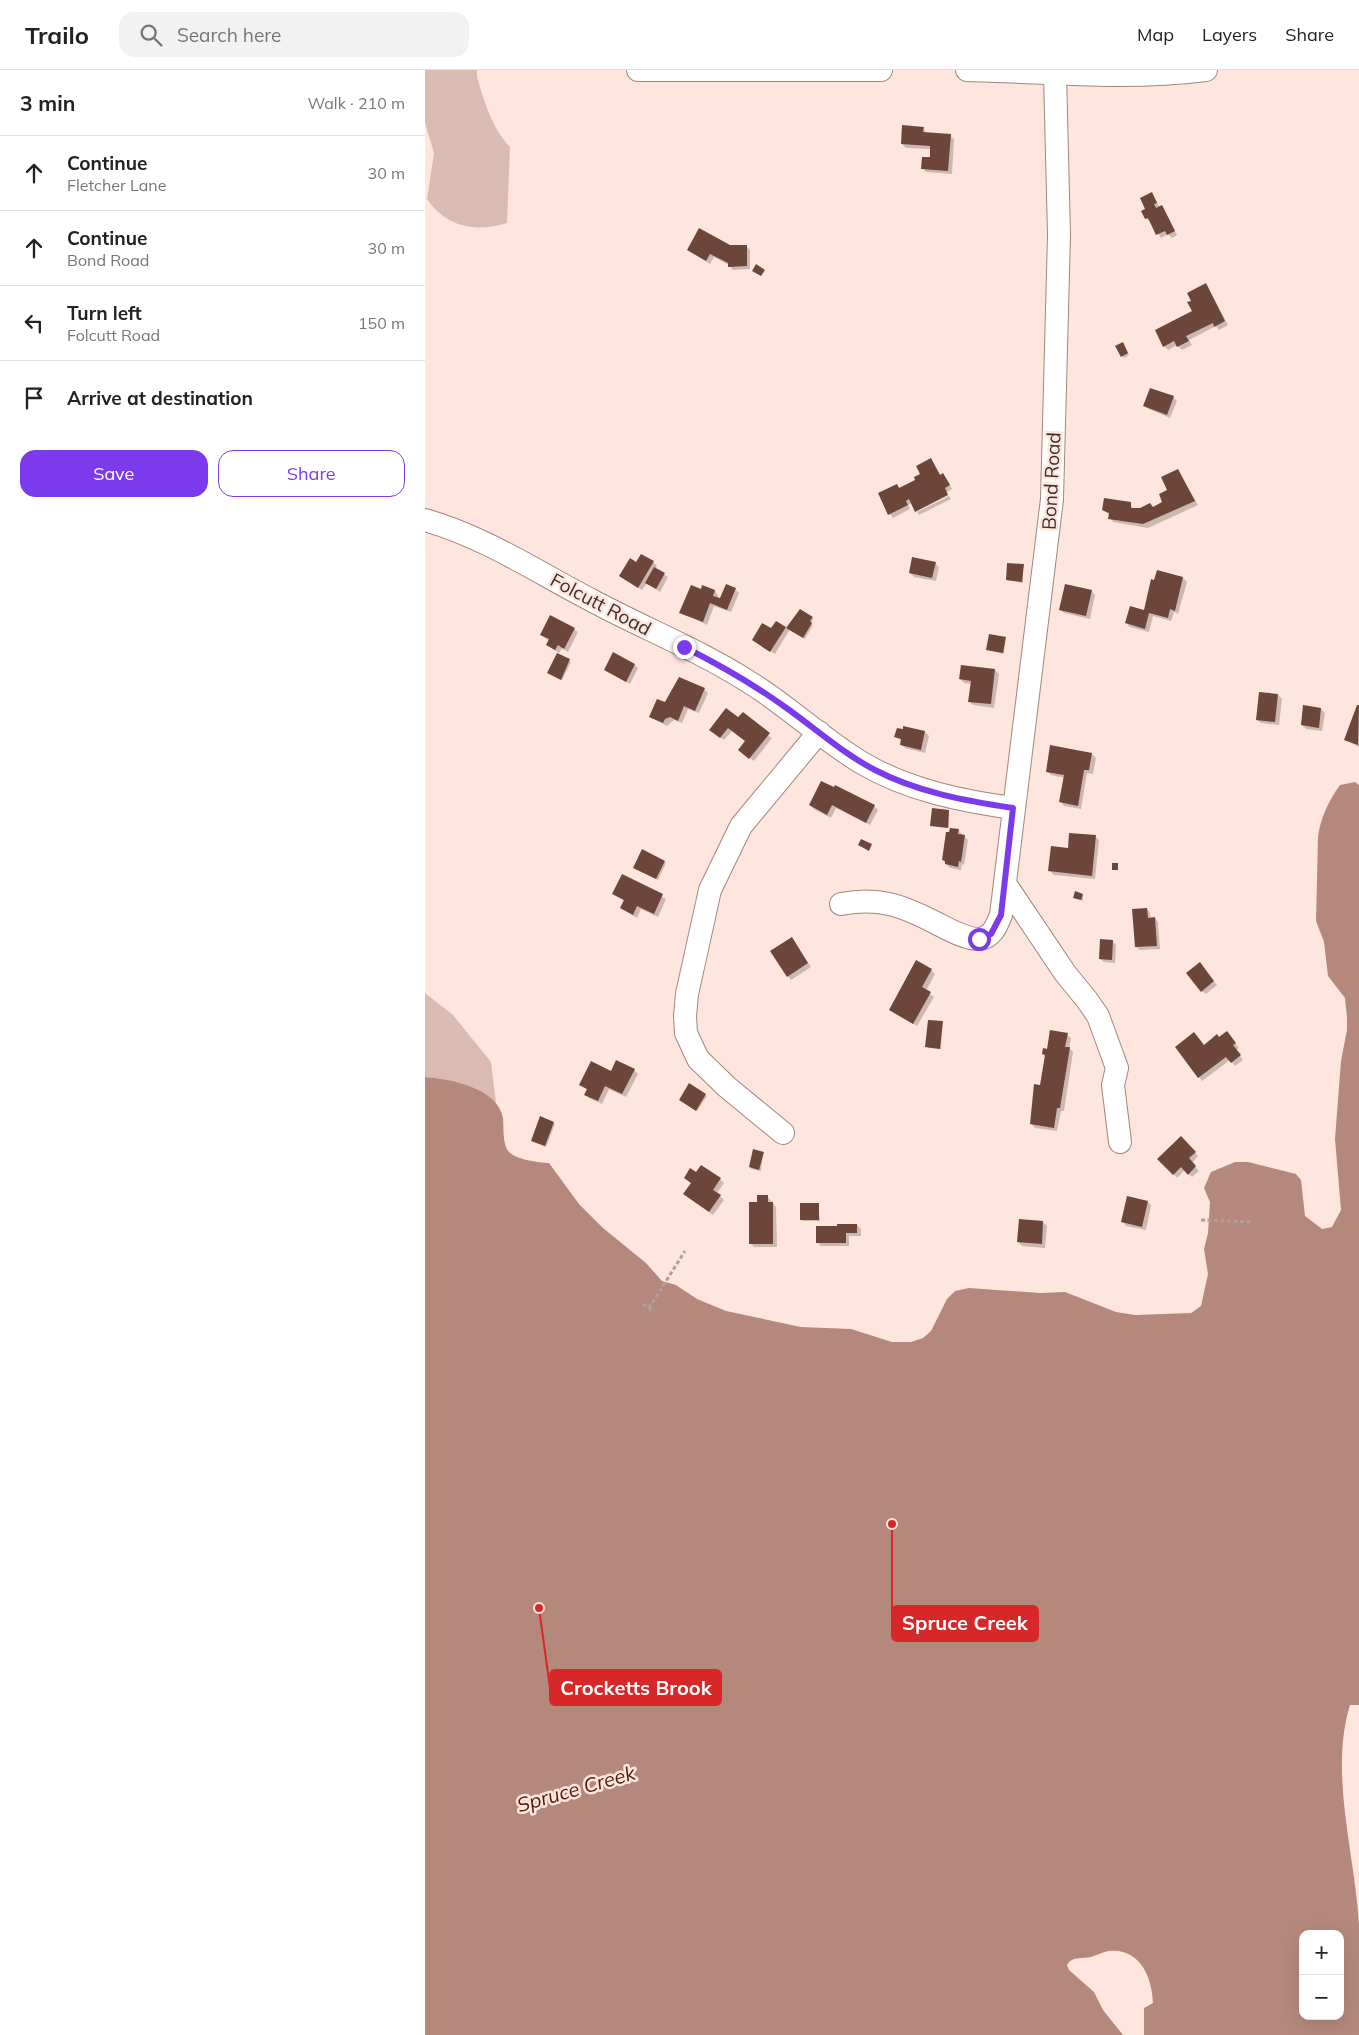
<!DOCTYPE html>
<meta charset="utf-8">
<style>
:root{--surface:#fff;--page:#f2f2f2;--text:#222;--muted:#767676;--line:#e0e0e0;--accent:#7c3aed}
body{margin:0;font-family:Mulish,sans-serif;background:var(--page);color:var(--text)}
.controls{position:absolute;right:15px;bottom:15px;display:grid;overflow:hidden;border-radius:10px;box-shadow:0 5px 20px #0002}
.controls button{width:45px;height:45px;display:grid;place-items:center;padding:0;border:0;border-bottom:1px solid var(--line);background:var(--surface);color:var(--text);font:25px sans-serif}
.stop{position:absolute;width:15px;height:15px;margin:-11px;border:4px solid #7c3aed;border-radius:50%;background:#fff}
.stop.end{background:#7c3aed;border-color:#fff;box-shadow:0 1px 5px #0008}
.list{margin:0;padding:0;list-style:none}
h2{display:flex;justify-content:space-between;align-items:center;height:65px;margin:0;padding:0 20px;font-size:21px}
h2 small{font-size:16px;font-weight:400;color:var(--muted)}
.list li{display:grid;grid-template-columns:32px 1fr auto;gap:15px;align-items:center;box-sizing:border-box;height:75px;padding:0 20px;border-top:1px solid var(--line)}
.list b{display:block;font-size:19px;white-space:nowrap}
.list p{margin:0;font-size:16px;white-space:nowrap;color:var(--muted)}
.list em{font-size:16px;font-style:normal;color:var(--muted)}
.actions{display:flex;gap:10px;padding:15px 20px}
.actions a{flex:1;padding:11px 0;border:1px solid var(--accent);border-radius:15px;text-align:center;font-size:18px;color:var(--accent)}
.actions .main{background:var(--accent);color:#fff}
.icon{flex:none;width:28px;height:28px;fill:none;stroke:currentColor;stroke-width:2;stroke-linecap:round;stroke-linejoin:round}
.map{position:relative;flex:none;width:934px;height:1965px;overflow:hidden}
header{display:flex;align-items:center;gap:30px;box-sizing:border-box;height:70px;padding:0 25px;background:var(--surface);border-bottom:1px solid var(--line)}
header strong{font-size:24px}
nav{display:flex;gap:28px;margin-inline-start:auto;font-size:18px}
.search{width:350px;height:45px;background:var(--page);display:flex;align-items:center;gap:12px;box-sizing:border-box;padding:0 18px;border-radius:15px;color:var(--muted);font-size:19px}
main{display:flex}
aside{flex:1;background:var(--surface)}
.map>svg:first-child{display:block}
.green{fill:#dabbb1}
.water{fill:#b4897b;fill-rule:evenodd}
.shadow{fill:#0003}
.building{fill:#6c4639}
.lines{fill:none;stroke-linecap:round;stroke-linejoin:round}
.minor-casing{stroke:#a0867d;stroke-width:24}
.path{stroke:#b29f99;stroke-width:3;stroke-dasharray:4 2.5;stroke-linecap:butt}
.minor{stroke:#fff;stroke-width:22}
.route{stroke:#7c3aed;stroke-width:6}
.labels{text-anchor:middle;stroke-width:5;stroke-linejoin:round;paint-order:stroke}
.street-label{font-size:19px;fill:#3a2f2c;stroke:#fee6de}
.water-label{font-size:20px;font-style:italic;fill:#511b07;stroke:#fee6de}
.leader{fill:none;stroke:#d62828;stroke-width:2}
.callout-dot{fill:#d62828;stroke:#fee6de;stroke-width:2}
.callout{fill:#d62828;stroke:#d62828;stroke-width:2}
.callout-label{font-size:20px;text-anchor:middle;font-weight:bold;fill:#fff}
</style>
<header>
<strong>Trailo</strong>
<div class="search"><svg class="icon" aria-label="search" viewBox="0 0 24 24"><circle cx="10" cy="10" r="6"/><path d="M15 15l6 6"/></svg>Search here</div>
<nav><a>Map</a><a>Layers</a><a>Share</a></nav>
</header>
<main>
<aside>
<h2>3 min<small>Walk · 210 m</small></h2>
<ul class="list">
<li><svg class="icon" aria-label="ahead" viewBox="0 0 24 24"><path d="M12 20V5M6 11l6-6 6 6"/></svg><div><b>Continue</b><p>Fletcher Lane</p></div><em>30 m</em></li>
<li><svg class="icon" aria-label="ahead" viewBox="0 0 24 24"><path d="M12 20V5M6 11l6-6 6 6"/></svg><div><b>Continue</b><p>Bond Road</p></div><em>30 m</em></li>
<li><svg class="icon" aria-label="left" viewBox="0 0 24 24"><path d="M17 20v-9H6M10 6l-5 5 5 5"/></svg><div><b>Turn left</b><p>Folcutt Road</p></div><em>150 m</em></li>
<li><svg class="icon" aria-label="arrive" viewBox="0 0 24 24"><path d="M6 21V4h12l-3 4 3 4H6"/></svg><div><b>Arrive at destination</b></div></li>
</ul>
<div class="actions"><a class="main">Save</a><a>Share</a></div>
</aside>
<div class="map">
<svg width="934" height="1965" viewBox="0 0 934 1965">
<rect width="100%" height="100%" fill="#fee6de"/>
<path class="green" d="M0,0H52V7C59,31 67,58 85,77L82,153C51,163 21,157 2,129L9,83L0,53Z
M0,923L28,945L66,992L71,1033C50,1017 26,1009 0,1007Z"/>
<path class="water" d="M930,712L934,715V1635H925C904,1703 930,1784 934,1854C934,1891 934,1928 934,1965H719V1938L728,1933C727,1907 715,1878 684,1881C678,1882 672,1885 666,1887C657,1889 647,1886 642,1895L644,1900L669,1922L678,1940L698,1965H0V1007C25,1009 73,1018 78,1048C79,1058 77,1074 84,1082C90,1089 114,1093 124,1093L154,1134L178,1158L221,1193L237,1211L251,1215L272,1229L301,1241L376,1257L426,1259L467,1272H486L498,1268L506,1261L522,1229L530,1221L544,1218L615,1223L640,1222L691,1242L710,1245L766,1243L776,1236L783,1204L779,1179L783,1163L785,1132L779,1118L786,1102L810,1092H823L871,1104L876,1110L880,1146L897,1159L907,1157L916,1140L910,1069L916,991L922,960V948L920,928L903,906L899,872L891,851L893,767C895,749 904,730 915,715ZM878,1864H915V1946H878Z"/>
<path class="shadow" d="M498,58L502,64L525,66L529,69L527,104L501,102L498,98L506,89V79L481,78L477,74Z
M727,123L735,138L740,141L752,165L747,168L743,164L736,168L726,152L721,149Z
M321,176L325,180V199L308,200L304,195L289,187L285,194L263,180Z
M781,214L803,255L794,260L791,256L764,270L767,275L757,280L752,275L743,280L739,276L769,242L768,231Z
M699,275L704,285L699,288L692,276Z
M748,327L752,331L745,348L724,339L720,336Z
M506,390L516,406L518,405L522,409L527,419L490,440L487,433L483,435L485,439L468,448L465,444L472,415L475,419L492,410Z
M753,400L773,435L723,458L688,452L685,445L678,440L705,434L709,439L728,438L739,432Z
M524,426L526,429L494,445L492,442Z
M217,486L228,492L232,496L230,499L243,507L235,522L222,513L217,520L200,509Z
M510,493L514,497L511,511L489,507L485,503Z
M598,496V513L582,510Z
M733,502L758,508L762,512L753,544L749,542L746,551L728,546L724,562L705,557L701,553L720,541Z
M278,516L290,521L293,525L292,529L296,530L310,519L314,523L306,542L289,536L282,555L256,542Z
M666,521L670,525L665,549L639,543L635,540Z
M375,541L388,549L386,553L388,555L380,569L365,559L350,584L328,570L360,558L362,559Z
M149,559L153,562L143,582L137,578L133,585L146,592L137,610L124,603L134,583L122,575L124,571L116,565Z
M580,568L579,584L562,580Z
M210,595L213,598L205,614L180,600Z
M570,600L574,604L569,638L548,635L544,631L547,614L539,613L535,609Z
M247,619H279L283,623L274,643L263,639L257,653L249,650L242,656L225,647L240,634Z
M853,625L857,629L854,655L836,653L832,650Z
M933,636L934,637V677L920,670Z
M896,639L900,643L897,661L881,659L877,655Z
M314,649L347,668L329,691L318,683L321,672L307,661L299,670L290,663Z
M500,662L504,666L500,683L480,678L476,674L477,671L471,667Z
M667,684L671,688L668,704L662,703L656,739L639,736L636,732L640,708L626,705L622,701Z
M397,713L449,736L453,740L445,755L411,738L406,748L389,739L385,735Z
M524,741V758L507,755Z
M533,760L543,770L539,795L537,794L536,800L525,798L518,790Z
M670,766L674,770L670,809L629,805L625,801L644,779Z
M218,781L241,793L233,810L211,799Z
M197,806L241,829L233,847L216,839L212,848L196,838L199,831L189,824Z
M658,825V831L650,828Z
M722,839L725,843L726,849L730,848L733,852L735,879L715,880L711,877Z
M367,869L386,897L366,910L363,906Z
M687,871L691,875L690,893L679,892L675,889Z
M778,898L792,915L781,924L777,921Z
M506,900L510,904L501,921L509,927L492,956L466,940Z
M517,952L516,979L503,978L502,976Z
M642,965L646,968L644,978L648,982L639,1041H636L632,1061L610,1058L606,1054L616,1017L621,987L618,984Z
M806,967L814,978L811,980L818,990L810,996L805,990L777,1011L774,1007L779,976Z
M209,1000L213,1004L201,1027L184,1019L177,1034L164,1028L160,1024L162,1020L156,1015L186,1002Z
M280,1025L282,1026L272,1041L257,1031Z
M128,1053L130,1054L121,1077L109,1072Z
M756,1068L773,1086L767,1093L774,1101L767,1107L760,1100L752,1108L734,1089Z
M338,1083L336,1101L326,1099L325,1097Z
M271,1104L295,1109L299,1113L292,1123L299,1130L288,1145L260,1124L267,1114L260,1108Z
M342,1126L351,1137L352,1177H329L325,1173L333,1133Z
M723,1132L726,1135L721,1160L701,1156L698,1152Z
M393,1134L395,1151H378L376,1150Z
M618,1152L622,1156L620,1178L597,1176L593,1172Z
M432,1155L436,1159V1166H424V1176H396L392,1172Z"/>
<path class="building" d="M477,55L499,57L498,62L526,64L523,101L496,99L497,87H505V76L476,74Z
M727,122L732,133L729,134L731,138L737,135L750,161L742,165L740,161L731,165L723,148L720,149L716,141L720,139L715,128Z
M274,158L305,175H322V196L303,197V193L285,184L281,191L262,180Z
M331,194L340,200L336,206L327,201Z
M781,213L800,251L789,257L788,253L761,266L764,271L752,277L749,271L738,277L730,260L767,241L762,232L766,231L762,223Z
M698,272L703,283L696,287L690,276Z
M725,318L749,326L742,345L718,336Z
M506,388L515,405L518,403L525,415L520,418L523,425L490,442L484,429L481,431L483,435L463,445L453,423L472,414L474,418L490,410L489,407L495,404L491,396Z
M753,399L770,431L718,454L683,449L684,443L677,440L679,428L706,432V438H715L725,433L728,437L737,432L734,424L742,420L736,407Z
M216,484L229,491L213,518L194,506L205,488L211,492Z
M487,487L511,492L507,508L484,503Z
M582,493L599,494L597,512L581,510Z
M229,497L240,503L231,519L220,513Z
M732,500L758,507L750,541L745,539L743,548L724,543L720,559L700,553L705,536L719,540L726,509L729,510Z
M301,514L311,518L302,540L285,533L278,552L254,543L266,515L276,519L277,515L290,520L288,526L295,528Z
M640,514L667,520L661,546L634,540Z
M375,539L388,547L385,551L387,553L378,568L361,558Z
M125,545L150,558L139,579L133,575L130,580L121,575L124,569L115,565Z
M351,551L361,557L345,582L327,570L337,553L346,558Z
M564,564L581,567L578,583L561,580Z
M188,582L210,594L201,612L179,600Z
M132,583L145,589L136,610L122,603Z
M536,595L570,599L566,634L543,632L546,611L534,609Z
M254,607L280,618L270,641L259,636L253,651L245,647L240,649L238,653L224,647L232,629L240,632Z
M834,622L853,624L850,652L831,650Z
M878,635L896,638L894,658L876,655Z
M932,635H934L933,675L919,670Z
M301,638L313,647L318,642L345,663L324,689L313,680L320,671L303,658L295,668L284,660Z
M478,656L500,661L496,680L475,675L476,669L469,667L472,658L478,659Z
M625,675L667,683L664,700H659L653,736L634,732L639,705L621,702Z
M396,711L409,717L410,715L450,735L441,753L407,735L402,745L384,735Z
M507,738L524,740L523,758L505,756Z
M525,758L534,759L533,764L540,765L536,792L534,791L533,797L520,794V791L517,790L521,762H524Z
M644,763L671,765L667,806L623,801L626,776L643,778Z
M436,769L447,774L444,781L433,775Z
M217,779L240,791L231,809L208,798Z
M687,793H693V800H687Z
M197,804L238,824L229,844L212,836L208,845L195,838L199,830L187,824Z
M650,821L658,824L656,830L648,828Z
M722,838L723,848L730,847L732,876L710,877L707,839Z
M367,867L383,893L362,907L345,881Z
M675,869L688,870L687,890L674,889Z
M491,890L507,899L497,917L506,922L488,954L464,940Z
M775,892L789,911L776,922L761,903Z
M503,950L518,951L515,979L500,977Z
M625,960L643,963L640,977H645L635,1038H632L629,1058L605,1054L609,1014L615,1015L620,985L617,984L618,978L622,979Z
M802,961L811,973L808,975L816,985L806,993L801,987L773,1008L750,977L769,962L779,975L792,964L794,967Z
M191,990L210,999L197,1024L180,1016L173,1031L159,1025L162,1019L154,1015L166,991L186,1001Z
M264,1013L281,1024L271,1041L254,1030Z
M115,1046L129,1052L120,1076L106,1071Z
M756,1066L771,1082L764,1088L771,1096L763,1105L756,1097L748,1105L732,1089Z
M328,1079L339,1082L334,1100L324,1097Z
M276,1095L296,1108L288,1120L296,1125L284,1142L258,1124L266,1113L259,1108L265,1098L271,1102Z
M332,1125H343V1132H348V1174H324V1132H332Z
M702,1126L723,1131L717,1157L696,1152Z
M375,1133H394V1150H375Z
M594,1149L618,1151L617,1174L592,1172Z
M412,1154H432V1163H421V1173H391V1156H412Z"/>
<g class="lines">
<defs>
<path id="minor" d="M213,0H456
M542,0C622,2 702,10 781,0
M0,450C60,467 112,502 166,530C218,558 274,580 324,612C363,636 397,669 437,693C483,720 536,731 588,738
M581,815L640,903L662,930L673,946L692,998L688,1015L695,1072
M416,834C454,827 476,835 511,853C523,859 540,869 554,869C567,868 572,855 576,845L627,429L634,165L630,4
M358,1063L302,1017L273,989L261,963L260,946L262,924L285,820L316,756L394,662"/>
</defs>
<use href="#minor" class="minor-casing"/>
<path class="path" d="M776,1150L826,1152
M218,1234L229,1242
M224,1238L260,1181"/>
<use href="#minor" class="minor"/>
</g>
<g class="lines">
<path class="route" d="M259,577C295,595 328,614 360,637C390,658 417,683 450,700C492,722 541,731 588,738L576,845L566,864L554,869"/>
</g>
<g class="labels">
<g class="street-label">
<text transform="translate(626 411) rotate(-87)" y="7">Bond Road</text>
<text transform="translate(176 534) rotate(28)" y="7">Folcutt Road</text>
</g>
<g class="water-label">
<text transform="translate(151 1719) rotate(-16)" y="7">Spruce Creek</text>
</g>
</g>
<path class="leader" d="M467 1454L467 1553M114 1538L125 1618"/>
<g class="callout-dot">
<circle cx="467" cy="1454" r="5"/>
<circle cx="114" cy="1538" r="5"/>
</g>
<g class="callout">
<rect x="467" y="1536" width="146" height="35" rx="5"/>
<rect x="125" y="1600" width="171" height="35" rx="5"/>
</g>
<g class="callout-label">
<text x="540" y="1560">Spruce Creek</text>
<text x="211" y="1625">Crocketts Brook</text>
</g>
</svg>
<div class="controls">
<button>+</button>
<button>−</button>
</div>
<div class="stop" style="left:554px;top:869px"></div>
<div class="stop end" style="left:259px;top:577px"></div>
</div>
</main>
